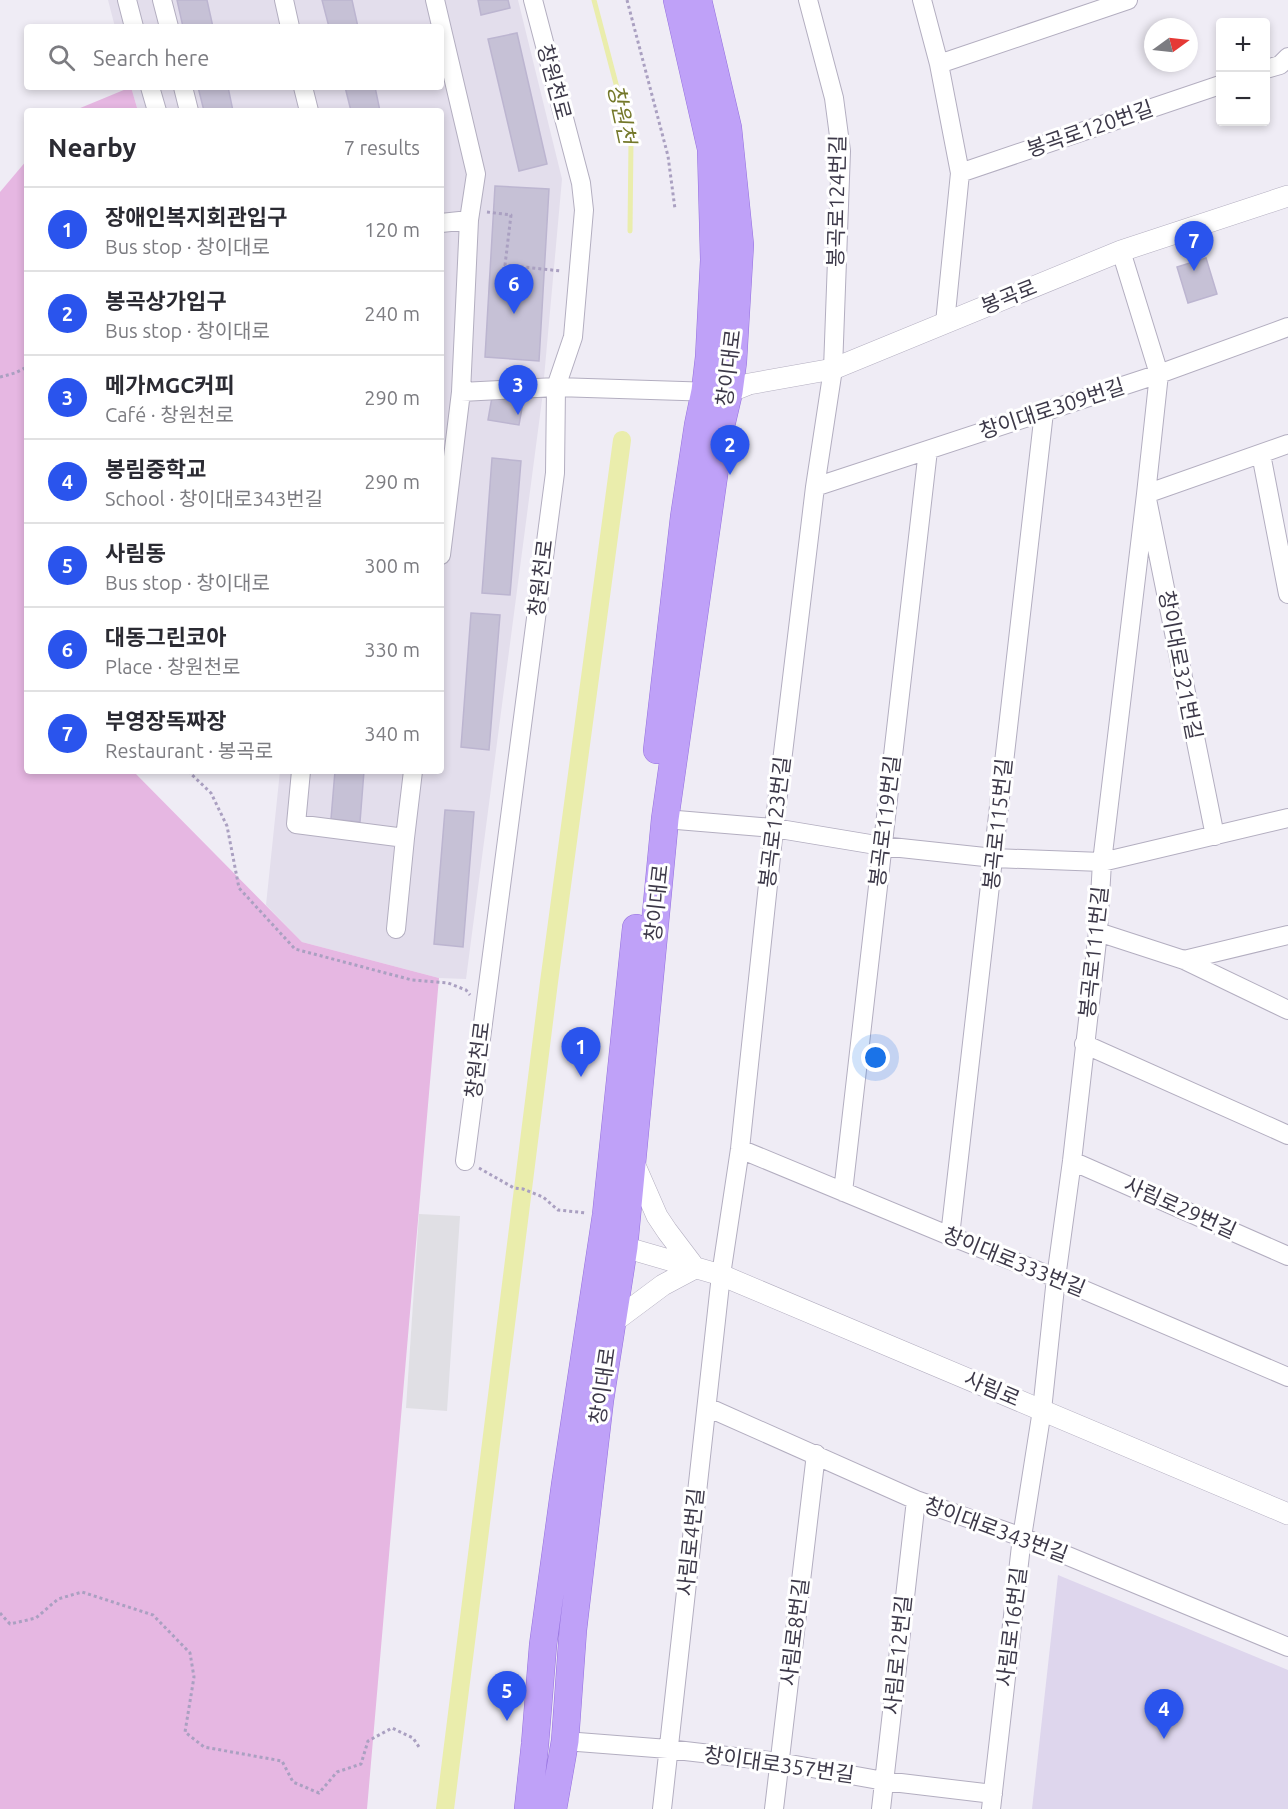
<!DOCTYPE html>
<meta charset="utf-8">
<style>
:root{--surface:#fff;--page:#f2f2f3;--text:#2b2b33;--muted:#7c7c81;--line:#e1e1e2;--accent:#2a54ed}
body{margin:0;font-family:Ubuntu,"Noto Sans KR",sans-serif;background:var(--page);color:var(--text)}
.controls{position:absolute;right:18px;top:18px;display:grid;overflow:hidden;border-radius:6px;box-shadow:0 3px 9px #0003}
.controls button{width:54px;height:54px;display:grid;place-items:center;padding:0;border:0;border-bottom:2px solid var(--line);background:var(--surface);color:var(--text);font:30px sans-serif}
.compass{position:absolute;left:1144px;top:18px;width:54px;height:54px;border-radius:50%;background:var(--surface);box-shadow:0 3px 9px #0003;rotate:75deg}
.you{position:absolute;left:876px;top:1058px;width:21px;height:21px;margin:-15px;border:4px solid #fff;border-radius:50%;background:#1a73e8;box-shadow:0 0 0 9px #1a73e833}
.badge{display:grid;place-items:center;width:39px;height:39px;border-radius:50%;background:var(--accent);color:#fff;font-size:20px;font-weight:700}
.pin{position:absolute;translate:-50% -50px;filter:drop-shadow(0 2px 3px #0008)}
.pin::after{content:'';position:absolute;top:32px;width:21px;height:18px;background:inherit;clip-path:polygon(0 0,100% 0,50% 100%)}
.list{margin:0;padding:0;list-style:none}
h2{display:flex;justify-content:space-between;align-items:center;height:78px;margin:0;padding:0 24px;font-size:26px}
h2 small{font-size:20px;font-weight:400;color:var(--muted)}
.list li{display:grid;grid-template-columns:39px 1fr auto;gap:18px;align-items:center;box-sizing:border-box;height:84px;padding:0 24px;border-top:2px solid var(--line)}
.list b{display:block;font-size:22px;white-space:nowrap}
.list p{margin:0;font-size:20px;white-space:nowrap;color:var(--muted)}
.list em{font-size:20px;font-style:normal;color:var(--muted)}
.icon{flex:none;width:33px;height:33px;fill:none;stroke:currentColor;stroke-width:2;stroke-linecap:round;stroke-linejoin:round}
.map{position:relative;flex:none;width:1288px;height:1809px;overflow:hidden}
.search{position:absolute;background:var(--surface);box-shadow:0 3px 9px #0003;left:24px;top:24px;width:420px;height:66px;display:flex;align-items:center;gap:15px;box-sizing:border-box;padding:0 21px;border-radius:6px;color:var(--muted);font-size:22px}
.panel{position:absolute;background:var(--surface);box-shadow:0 3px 9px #0003;left:24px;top:108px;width:420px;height:666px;border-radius:6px}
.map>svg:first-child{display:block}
.residential{fill:#e3deec}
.education{fill:#ded6ed}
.green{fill:#e6b7e2}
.parking{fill:#e0dfe4}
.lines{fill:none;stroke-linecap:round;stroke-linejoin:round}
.stream{stroke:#eaedac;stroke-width:5}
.canal{stroke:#eaedac;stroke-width:18}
.building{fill:#c6c1d6;stroke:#bcb5d0;stroke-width:1.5}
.minor-casing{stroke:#b3aec0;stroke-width:20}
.tertiary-casing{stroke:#b3aec0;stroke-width:22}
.primary-casing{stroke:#9571de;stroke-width:28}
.path{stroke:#aaa0c1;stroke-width:3;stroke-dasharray:3 3;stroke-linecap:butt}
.minor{stroke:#fff;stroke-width:18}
.tertiary{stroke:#fff;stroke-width:21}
.primary{stroke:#bfa1f8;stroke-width:27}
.labels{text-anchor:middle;stroke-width:6;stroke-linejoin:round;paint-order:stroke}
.street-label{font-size:21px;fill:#3d3949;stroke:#fff}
.water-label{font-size:22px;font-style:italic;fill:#74782a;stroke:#fff}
</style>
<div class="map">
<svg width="1288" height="1809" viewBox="0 0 1288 1809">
<rect width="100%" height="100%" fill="#efecf5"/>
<path class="residential" d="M108,0H518L562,179L542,400L466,979L439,978L302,942L266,905L280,771H441V111H138L131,87H441V27H115Z"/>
<path class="education" d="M1058,1575L1288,1670V1809H1032Z"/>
<path class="green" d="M131,87L138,111H73Z
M27,160V771H133L302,942L439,978L367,1809H0V192Z"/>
<path class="parking" d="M419,1214L460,1216L447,1411L406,1408Z"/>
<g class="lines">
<path class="stream" d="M594,0L631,141L630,231"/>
<path class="canal" d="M445,1809L549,982L622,440"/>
</g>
<path class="building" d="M177,0H207L213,27H183Z
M322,0H352L358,27H329Z
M478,0H508L510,8L481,15Z
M517,33L547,164L519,171L488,39Z
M198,87H228L233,111H204Z
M345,87H375L380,111H351Z
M495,186L549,189L539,361L485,357Z
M1206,258L1217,294L1188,303L1177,267Z
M492,397L523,402L519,425L488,420Z
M492,458L521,461L510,595L482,593Z
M471,613L500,615L489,750L461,747Z
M335,771H364L360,822L331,819Z
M445,810L474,812L463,947L434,944Z"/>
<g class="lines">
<defs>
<path id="minor" d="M127,0L134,27
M162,0L169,27
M284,0L290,27
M435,0L476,174L469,220L461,392L441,555
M922,0L939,64L960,173L945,323
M939,64L1128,0
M1266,69L1280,65L1288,57
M150,87L157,111
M183,87L189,111
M303,87L309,111
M960,173L1220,85
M441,223L469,220
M461,392L556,387L714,392
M1261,454L1288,594
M815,487L1159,374L1288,327
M301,771L296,824L405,838
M665,819L774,828L882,846L994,858L1102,862L1288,818
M1215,836L1146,494L1288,444
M396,929L405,838L413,771
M1098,932L1184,960L1288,1010
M1184,960L1288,935
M1084,1044L1288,1135
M740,1149L950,1236L1056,1278L1288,1377
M465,1161L555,473L556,387L573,337L584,210L581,183L533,0
M1072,1161L1288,1256
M843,1192L928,450
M950,1236L1044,412
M707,1407L916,1500L1022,1537L1288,1647
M565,1741L668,1749L779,1762L884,1781L993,1794
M662,1809L721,1275L740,1149L774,828L815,487L833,369L841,151L834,98L808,0
M774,1809L816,1454
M881,1809L916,1500
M991,1809L1022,1537L1042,1410L1056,1278L1072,1161L1098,932L1102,862L1146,494L1159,374L1121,251"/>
<path id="tertiary" d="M729,392L749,384L833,369L1121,251L1288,196
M633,1161L657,1216L667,1231L695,1268
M624,1247L721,1275L1288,1514
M612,1323L663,1285L695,1268"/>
<path id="primary" d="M657,750L684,517L698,425L705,391L709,357L714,260L711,149L677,0
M528,1809L535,1744L543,1645L565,1485L606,1215L636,928
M553,1809L565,1741L573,1630L600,1400L624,1247L665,819L721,426L729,392L733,362L740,245L728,128L698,0"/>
</defs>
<use href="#minor" class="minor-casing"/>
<use href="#tertiary" class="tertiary-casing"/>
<use href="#primary" class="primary-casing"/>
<path class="path" d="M627,0L668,156L675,209
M487,212L511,215L505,265L561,271
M0,377L15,373L27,367
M188,771L211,793L227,826L239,888L295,949L412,980L448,983L466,990L470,995
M479,1168L514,1188L523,1189L543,1197L558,1210L587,1213
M0,1613L10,1624L36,1618L58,1599L82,1592L153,1615L190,1653L194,1677L185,1732L204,1747L282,1761L293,1782L319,1793L337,1772L361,1764L368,1741L392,1728L413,1738L419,1747"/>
<use href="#minor" class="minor"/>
<use href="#tertiary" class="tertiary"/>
<use href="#primary" class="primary"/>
</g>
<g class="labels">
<g class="street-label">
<text transform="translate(554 82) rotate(75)" y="7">창원천로</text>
<text transform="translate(1090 129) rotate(-19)" y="7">봉곡로120번길</text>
<text transform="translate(837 201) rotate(-89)" y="7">봉곡로124번길</text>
<text transform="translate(1009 297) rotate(-22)" y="7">봉곡로</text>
<text transform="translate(729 368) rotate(-83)" y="7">창이대로</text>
<text transform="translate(1052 409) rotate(-18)" y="7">창이대로309번길</text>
<text transform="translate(541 578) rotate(-83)" y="7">창원천로</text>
<text transform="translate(1180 665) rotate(79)" y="7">창이대로321번길</text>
<text transform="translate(885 821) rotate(-83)" y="7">봉곡로119번길</text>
<text transform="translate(775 822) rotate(-83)" y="7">봉곡로123번길</text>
<text transform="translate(998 824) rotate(-84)" y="7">봉곡로115번길</text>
<text transform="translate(657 903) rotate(-84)" y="7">창이대로</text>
<text transform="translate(1094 952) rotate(-84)" y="7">봉곡로111번길</text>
<text transform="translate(478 1060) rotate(-83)" y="7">창원천로</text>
<text transform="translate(1180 1208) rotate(24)" y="7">사림로29번길</text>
<text transform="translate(1014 1262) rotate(22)" y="7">창이대로333번길</text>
<text transform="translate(603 1386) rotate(-82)" y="7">창이대로</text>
<text transform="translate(992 1389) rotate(23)" y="7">사림로</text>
<text transform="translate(996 1530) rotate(20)" y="7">창이대로343번길</text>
<text transform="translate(691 1542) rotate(-84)" y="7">사림로4번길</text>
<text transform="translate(1012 1627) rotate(-83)" y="7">사림로16번길</text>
<text transform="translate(795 1632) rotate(-83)" y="7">사림로8번길</text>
<text transform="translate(898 1655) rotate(-84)" y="7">사림로12번길</text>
<text transform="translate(779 1765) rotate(8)" y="7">창이대로357번길</text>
</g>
<g class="water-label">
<text transform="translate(622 114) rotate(78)" y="8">창원천</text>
</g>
</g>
</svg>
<div class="controls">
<button>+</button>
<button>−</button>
</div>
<svg class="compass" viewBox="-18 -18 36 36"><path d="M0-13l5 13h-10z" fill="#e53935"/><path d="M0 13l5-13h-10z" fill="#7c7c81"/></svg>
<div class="you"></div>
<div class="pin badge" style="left:581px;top:1077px">1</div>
<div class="pin badge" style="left:730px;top:475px">2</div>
<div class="pin badge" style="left:518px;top:415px">3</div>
<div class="pin badge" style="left:1164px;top:1739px">4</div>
<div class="pin badge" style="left:507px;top:1721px">5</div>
<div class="pin badge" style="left:514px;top:314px">6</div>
<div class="pin badge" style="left:1194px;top:271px">7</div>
<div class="search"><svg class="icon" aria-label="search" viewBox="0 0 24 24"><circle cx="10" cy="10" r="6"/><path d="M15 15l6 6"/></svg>Search here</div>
<section class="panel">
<h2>Nearby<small>7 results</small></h2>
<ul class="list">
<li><span class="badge">1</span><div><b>장애인복지회관입구</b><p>Bus stop · 창이대로</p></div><em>120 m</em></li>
<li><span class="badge">2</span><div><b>봉곡상가입구</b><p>Bus stop · 창이대로</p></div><em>240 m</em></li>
<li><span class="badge">3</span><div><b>메가MGC커피</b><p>Café · 창원천로</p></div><em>290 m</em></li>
<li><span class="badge">4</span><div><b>봉림중학교</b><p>School · 창이대로343번길</p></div><em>290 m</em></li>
<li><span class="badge">5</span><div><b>사림동</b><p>Bus stop · 창이대로</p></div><em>300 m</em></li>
<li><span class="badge">6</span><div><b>대동그린코아</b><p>Place · 창원천로</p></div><em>330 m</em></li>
<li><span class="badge">7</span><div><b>부영장독짜장</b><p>Restaurant · 봉곡로</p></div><em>340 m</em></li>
</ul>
</section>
</div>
